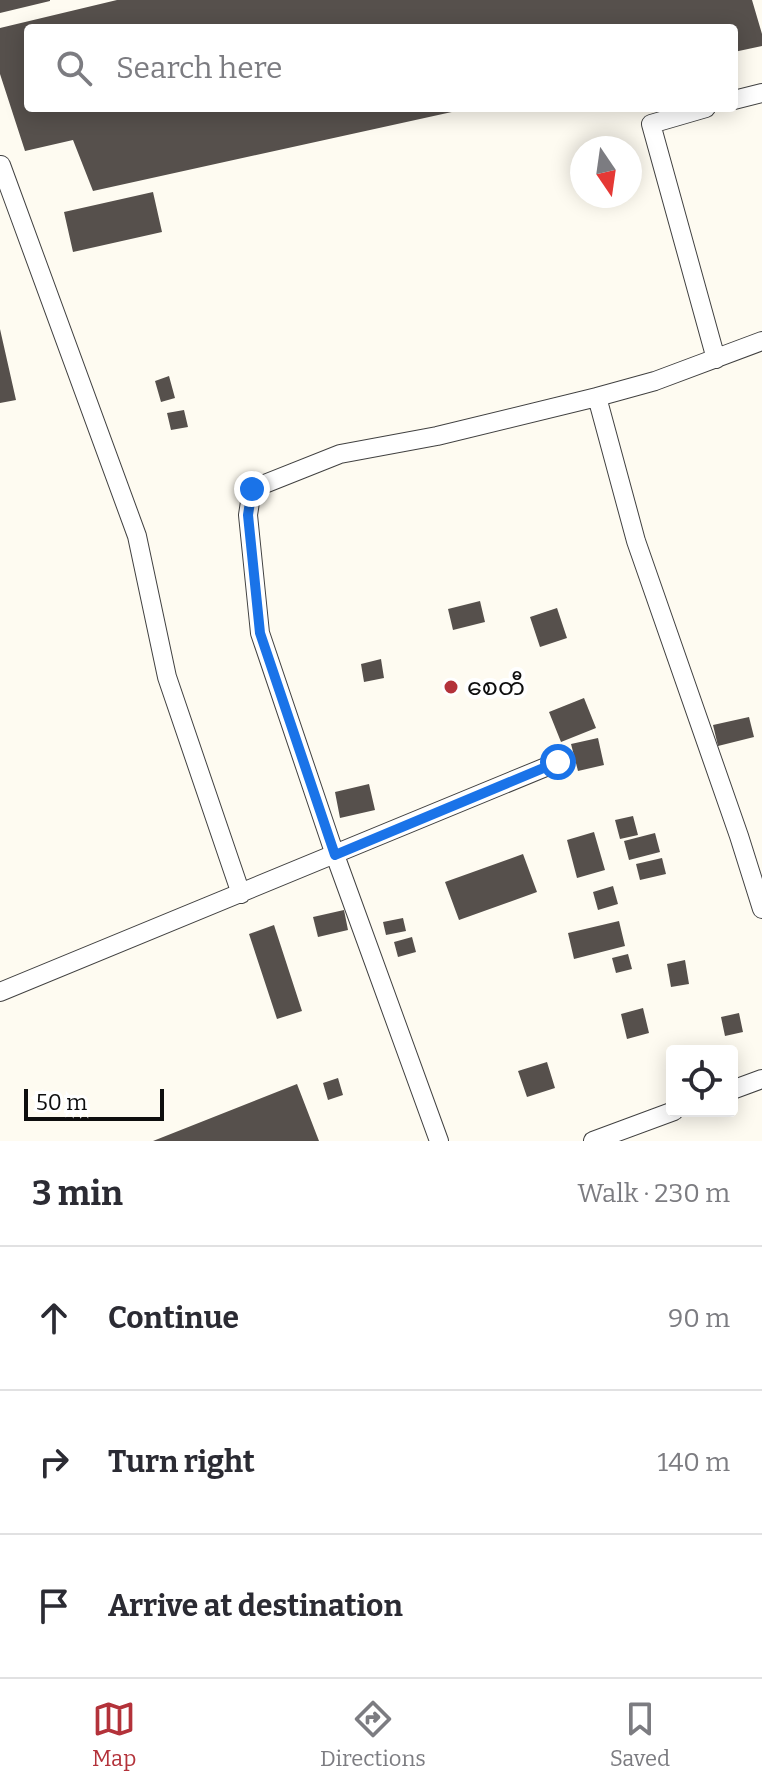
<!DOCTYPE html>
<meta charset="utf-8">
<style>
:root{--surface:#fff;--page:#f2f2f3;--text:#2b2b33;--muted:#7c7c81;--line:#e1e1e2;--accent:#b3323a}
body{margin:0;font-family:Bitter,"Noto Sans Myanmar",serif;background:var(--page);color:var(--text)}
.controls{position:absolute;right:24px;bottom:24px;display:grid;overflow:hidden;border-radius:8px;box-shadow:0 4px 20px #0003}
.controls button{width:72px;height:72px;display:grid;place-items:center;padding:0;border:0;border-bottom:2px solid var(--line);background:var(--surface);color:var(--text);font:40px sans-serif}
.compass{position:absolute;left:570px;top:136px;width:72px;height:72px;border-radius:50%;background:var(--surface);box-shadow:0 4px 20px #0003;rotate:167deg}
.scale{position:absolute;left:24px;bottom:20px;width:140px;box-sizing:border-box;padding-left:8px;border:4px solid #0e0e0e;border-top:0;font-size:22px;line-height:28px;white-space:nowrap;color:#0e0e0e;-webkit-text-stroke:6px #fff;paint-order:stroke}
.stop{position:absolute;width:24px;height:24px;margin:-18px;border:6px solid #1a73e8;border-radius:50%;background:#fff}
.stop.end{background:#1a73e8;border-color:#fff;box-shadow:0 2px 8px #0008}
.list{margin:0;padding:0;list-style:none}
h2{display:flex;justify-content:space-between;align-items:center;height:104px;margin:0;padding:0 32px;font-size:34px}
h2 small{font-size:26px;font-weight:400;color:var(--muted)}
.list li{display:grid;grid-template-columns:52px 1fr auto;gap:24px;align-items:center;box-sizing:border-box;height:144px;padding:0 32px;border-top:2px solid var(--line)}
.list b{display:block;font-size:30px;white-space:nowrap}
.list em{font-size:26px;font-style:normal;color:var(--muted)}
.icon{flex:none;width:44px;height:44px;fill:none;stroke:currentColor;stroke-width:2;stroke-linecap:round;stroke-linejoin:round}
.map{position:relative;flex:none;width:762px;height:1141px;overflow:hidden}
.search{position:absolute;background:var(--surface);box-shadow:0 4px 20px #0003;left:24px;right:24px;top:24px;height:88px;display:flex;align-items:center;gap:20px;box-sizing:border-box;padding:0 28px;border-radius:8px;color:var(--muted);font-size:30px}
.sheet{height:536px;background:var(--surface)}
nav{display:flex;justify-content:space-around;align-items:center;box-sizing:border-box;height:112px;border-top:2px solid var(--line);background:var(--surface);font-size:22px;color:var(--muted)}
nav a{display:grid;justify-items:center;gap:4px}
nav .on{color:var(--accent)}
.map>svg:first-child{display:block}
.building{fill:#56504c}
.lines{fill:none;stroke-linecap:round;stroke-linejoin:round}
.street-casing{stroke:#414141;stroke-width:20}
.street{stroke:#fff;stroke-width:18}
.route{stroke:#1a73e8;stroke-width:10}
.poi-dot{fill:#b3323a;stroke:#fff;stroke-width:3}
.labels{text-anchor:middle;stroke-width:8;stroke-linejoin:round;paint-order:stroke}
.poi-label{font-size:24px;fill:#0e0e0e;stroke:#fff;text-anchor:start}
</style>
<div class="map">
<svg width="762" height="1141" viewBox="0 0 762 1141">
<rect width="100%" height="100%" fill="#fefbf1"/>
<path class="building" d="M0,0H50V1L0,13Z
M117,0H752L762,34V46L734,52V28H28V108H470L93,191L73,140L25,151L0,74V28Z
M153,192L162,232L73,252L64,212Z
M0,329L16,400L0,403Z
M169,376L175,398L161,402L155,381Z
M184,410L188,427L171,430L167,413Z
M480,601L485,622L453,630L448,609Z
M557,608L567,638L540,647L530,617Z
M381,659L384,678L364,682L361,664Z
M584,698L596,728L561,742L549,712Z
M749,717L754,737L718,746L713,725Z
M598,738L604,765L578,771L571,744Z
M369,784L375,810L340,818L335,792Z
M633,816L638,835L620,839L615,820Z
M594,832L605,870L577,878L567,840Z
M655,833L660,852L629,860L624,841Z
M523,854L537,892L459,920L445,882Z
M662,858L666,874L640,880L636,864Z
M613,886L618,904L598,910L593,892Z
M344,910L348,930L318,937L313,917Z
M403,918L406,931L386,935L383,922Z
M619,921L625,946L574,959L568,933Z
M274,925L302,1011L277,1019L249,934Z
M412,937L416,952L398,957L394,942Z
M628,954L632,969L616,973L612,958Z
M685,960L689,984L671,987L667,964Z
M643,1008L649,1033L627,1039L621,1014Z
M739,1013L743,1032L725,1036L721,1017Z
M547,1062L555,1088L527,1097L518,1071Z
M338,1078L343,1095L328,1100L323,1083Z
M297,1084L319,1141H153Z"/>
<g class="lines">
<defs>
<path id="street" d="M734,100L762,93
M706,108L651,124L716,359
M1,165L137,536L167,677L241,894
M762,341L655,381L597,397L636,541L739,836L762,909
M0,992L558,762
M732,1090L762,1079
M439,1141L335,855L260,633L248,515L252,489L340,454L437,436L597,397
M593,1141L674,1111"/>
</defs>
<use href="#street" class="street-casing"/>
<use href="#street" class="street"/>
</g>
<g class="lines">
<path class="route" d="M252,489L248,515L260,633L335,855L558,762"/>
</g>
<circle class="poi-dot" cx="451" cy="687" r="8"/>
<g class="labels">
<g class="poi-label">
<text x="467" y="695">စေတီ</text>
</g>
</g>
</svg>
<div class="controls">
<button><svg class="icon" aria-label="locate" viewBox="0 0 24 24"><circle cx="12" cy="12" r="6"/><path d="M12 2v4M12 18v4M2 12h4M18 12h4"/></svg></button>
</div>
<svg class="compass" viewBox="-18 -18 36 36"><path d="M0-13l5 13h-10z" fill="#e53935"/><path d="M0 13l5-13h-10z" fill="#7c7c81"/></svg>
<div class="scale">50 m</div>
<div class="stop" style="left:558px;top:762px"></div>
<div class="stop end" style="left:252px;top:489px"></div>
<div class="search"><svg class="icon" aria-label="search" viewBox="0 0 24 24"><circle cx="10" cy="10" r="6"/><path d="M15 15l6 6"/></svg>Search here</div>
</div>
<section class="sheet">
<h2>3 min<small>Walk · 230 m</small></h2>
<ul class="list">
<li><svg class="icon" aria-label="ahead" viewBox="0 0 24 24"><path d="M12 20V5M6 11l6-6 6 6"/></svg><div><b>Continue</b></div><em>90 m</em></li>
<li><svg class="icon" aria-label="right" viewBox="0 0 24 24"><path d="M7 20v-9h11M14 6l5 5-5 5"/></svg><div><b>Turn right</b></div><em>140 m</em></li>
<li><svg class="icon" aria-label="arrive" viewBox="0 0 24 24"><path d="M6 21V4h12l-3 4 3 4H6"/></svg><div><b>Arrive at destination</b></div></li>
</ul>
</section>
<nav>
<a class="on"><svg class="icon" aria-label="map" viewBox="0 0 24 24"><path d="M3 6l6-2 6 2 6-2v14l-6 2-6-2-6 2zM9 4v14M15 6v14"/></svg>Map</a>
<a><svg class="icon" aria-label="directions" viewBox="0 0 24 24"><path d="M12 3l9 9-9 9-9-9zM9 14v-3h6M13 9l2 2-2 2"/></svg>Directions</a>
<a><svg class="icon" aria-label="saved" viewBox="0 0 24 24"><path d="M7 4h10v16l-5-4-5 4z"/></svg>Saved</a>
</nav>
